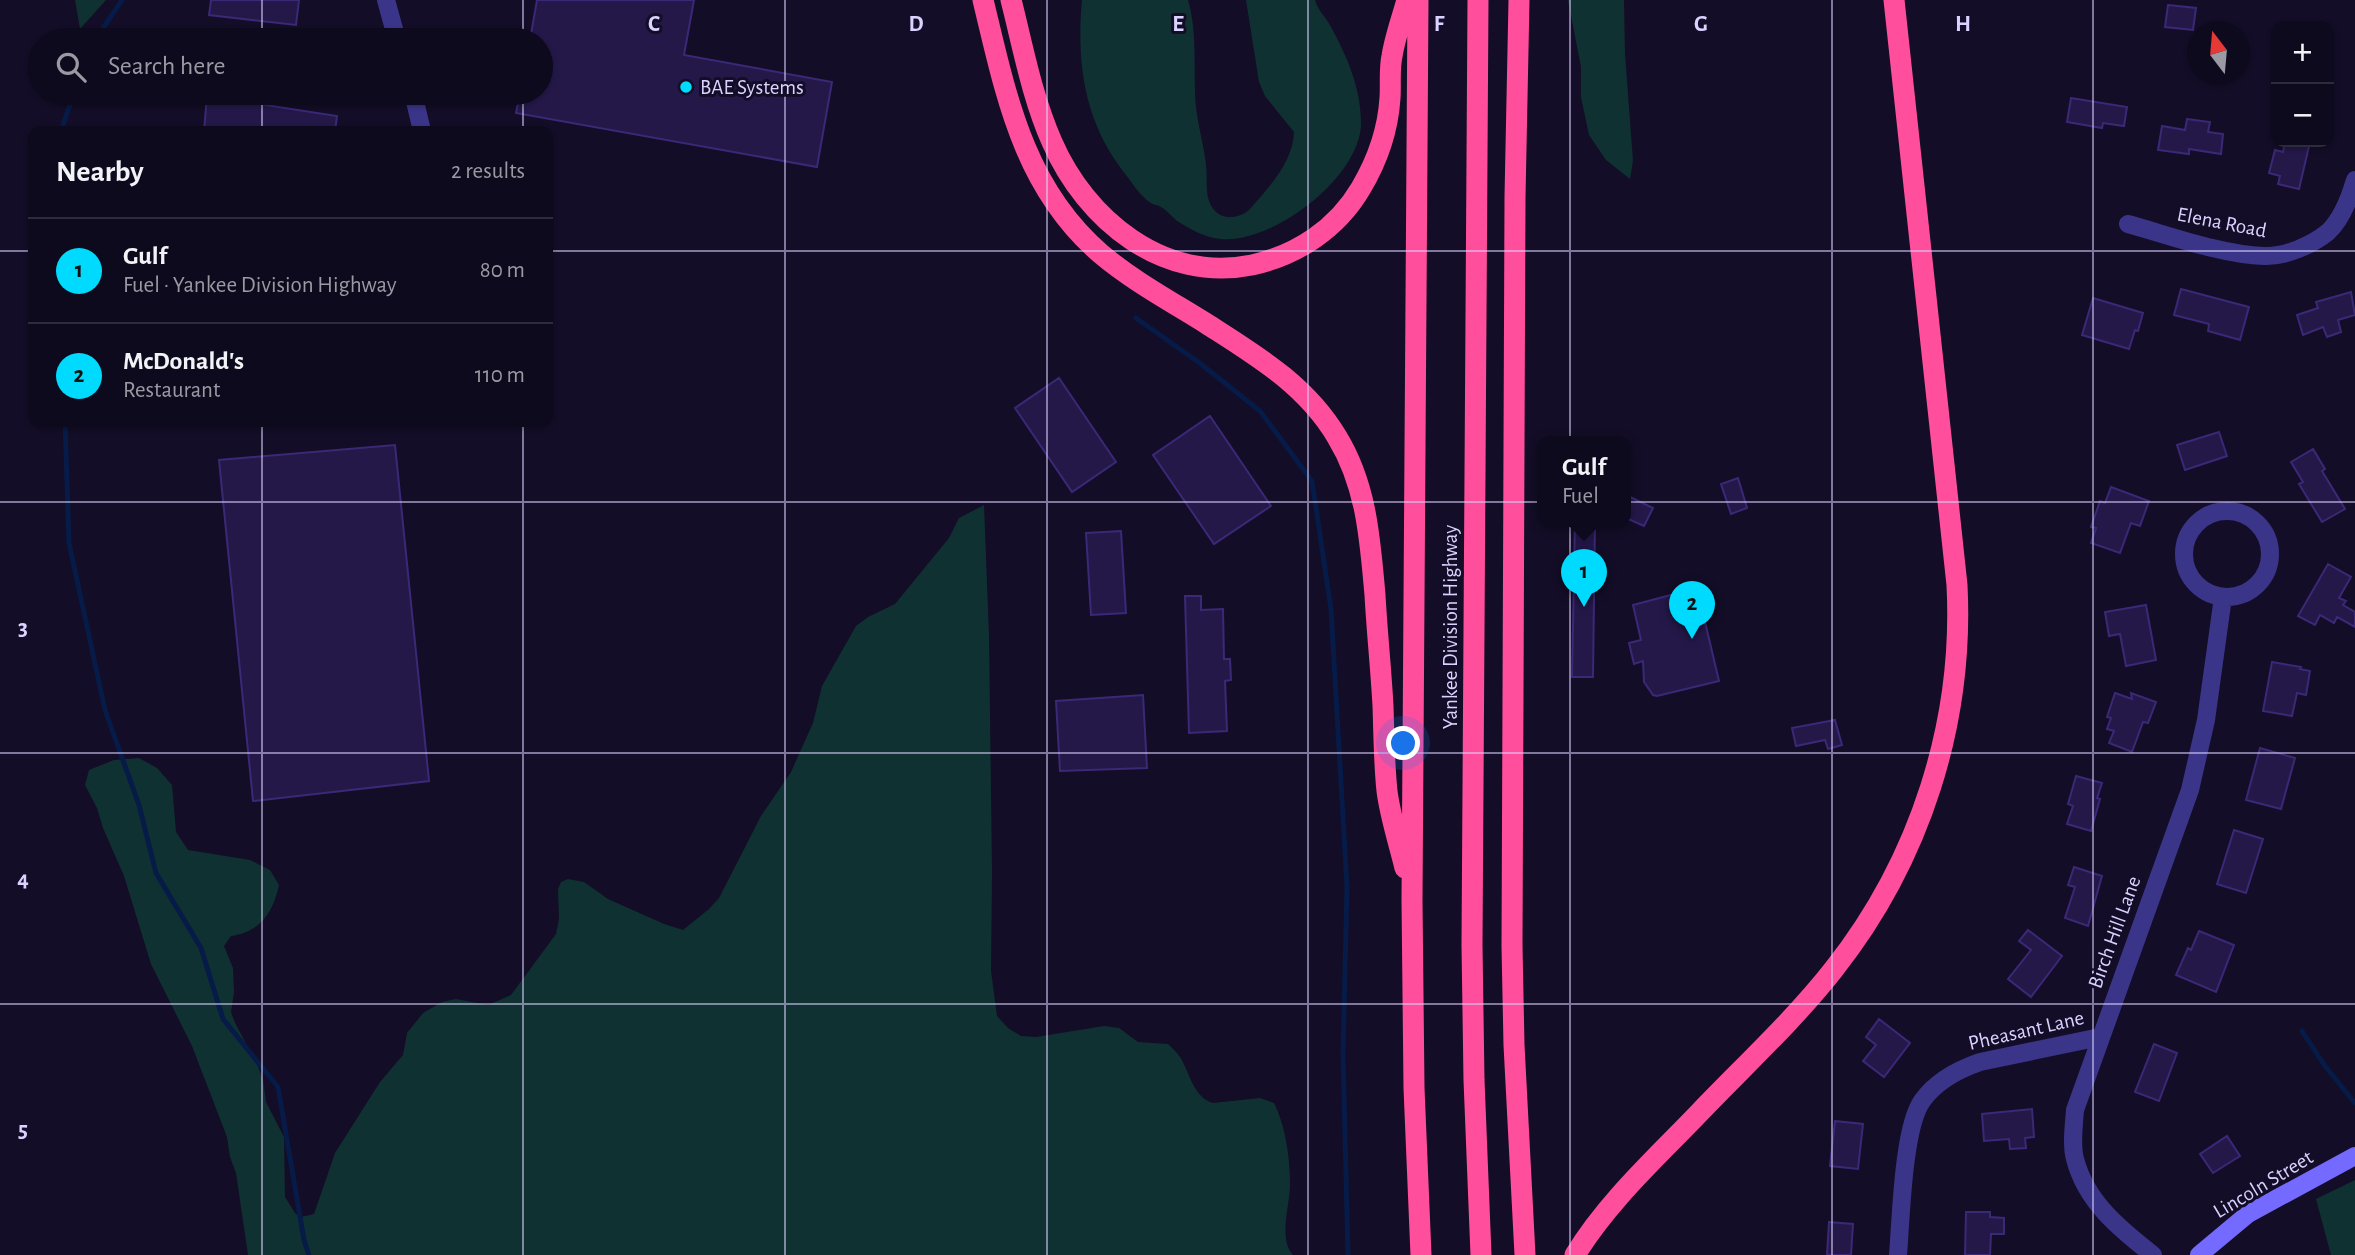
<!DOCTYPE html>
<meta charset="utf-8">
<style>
:root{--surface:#0e0a1d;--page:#1c182a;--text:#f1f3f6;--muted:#9b9aa4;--line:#2e2b3b;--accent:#00dafe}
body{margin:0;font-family:"Alegreya Sans",sans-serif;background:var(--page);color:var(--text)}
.controls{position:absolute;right:21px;top:21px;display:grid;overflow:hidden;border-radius:14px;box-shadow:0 2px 5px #0004}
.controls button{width:63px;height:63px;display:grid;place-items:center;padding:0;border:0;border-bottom:2px solid var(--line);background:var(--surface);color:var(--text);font:35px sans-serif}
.compass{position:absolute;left:2187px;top:21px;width:63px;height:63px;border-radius:50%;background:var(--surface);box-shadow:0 2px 5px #0004;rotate:344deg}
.you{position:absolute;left:1404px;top:744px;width:24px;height:24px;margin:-18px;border:5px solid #fff;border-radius:50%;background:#1a73e8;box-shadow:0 0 0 10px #1a73e833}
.badge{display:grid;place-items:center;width:46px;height:46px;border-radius:50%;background:var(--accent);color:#111;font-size:23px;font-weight:700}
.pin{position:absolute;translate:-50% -58px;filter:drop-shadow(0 2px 4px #0008)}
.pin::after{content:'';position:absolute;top:37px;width:24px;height:21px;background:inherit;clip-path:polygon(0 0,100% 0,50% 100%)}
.popup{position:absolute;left:1537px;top:436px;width:94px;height:91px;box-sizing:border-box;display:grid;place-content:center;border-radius:14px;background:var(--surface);filter:drop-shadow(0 2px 5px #0005);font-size:23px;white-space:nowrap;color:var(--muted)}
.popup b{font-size:26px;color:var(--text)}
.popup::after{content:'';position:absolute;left:50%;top:100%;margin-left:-14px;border:14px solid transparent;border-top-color:var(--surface)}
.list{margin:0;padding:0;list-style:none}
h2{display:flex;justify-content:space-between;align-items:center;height:91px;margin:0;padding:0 28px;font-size:30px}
h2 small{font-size:23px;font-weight:400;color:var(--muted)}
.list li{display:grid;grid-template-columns:46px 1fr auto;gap:21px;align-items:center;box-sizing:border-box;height:105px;padding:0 28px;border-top:2px solid var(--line)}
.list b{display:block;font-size:26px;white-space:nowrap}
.list p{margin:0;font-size:23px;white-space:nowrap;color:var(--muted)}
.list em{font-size:23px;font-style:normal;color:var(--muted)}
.icon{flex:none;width:38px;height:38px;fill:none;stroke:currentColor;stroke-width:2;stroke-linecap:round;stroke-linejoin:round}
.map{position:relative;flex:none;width:2355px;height:1255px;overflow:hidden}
.search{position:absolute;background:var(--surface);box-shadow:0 2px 5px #0004;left:28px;top:28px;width:525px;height:77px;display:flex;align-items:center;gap:18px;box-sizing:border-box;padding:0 24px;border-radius:38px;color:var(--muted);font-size:26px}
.panel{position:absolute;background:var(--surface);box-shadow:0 2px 5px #0004;left:28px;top:126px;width:525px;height:301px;border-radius:14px}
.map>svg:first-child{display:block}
.green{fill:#103131}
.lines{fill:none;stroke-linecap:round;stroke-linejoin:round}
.stream{stroke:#061b47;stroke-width:5}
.building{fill:#241849;stroke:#3b2877;stroke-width:2}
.street{stroke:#3b3589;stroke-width:18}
.secondary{stroke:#746aff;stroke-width:18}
.highway{stroke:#ff4e9c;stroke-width:21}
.grid{fill:none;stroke:#dad3ff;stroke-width:2;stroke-opacity:0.55}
.poi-dot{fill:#00dafe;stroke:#130d27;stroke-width:2.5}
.labels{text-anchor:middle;stroke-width:6;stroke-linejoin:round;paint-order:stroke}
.poi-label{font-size:21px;fill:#dad3ff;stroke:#130d27;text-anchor:start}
.street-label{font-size:21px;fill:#dad3ff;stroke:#130d27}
.grid-label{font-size:23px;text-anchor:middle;font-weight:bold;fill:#dad3ff;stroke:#130d27;stroke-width:6;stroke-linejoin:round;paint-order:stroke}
</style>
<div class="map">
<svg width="2355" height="1255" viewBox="0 0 2355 1255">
<rect width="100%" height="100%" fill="#130d27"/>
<path class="green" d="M75,0H106L80,29Z
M1082,0H1188C1198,34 1193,72 1196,107C1198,126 1204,146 1206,165C1208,179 1204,194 1212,207C1220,221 1238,219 1249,210C1268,188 1293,163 1294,132L1265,96L1259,82L1246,0H1315C1318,11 1326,17 1331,27C1347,56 1361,89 1361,122C1362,176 1273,244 1221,239C1206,238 1190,229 1177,221C1172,217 1167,210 1161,207C1158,205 1154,205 1151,203C1141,197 1133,184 1126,175C1085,124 1076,65 1082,0Z
M1568,0H1624L1625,54L1633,161L1630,179L1606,160L1589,135L1581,97V67Z
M984,505L989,635L992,872L991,971L997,1016L1008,1028L1021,1036L1036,1037L1104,1026L1119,1028L1138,1042L1168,1044C1172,1048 1177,1052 1180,1057C1190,1073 1193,1097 1213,1103L1260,1098L1274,1103C1286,1127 1290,1158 1290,1185C1290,1205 1278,1239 1293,1255H248L236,1173L230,1157L227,1137L192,1046L151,964L124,876L103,828L97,808L85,785L89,770L114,760L139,758L157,768L172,785L176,832L188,850L250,860L270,870L279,885C273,913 260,932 231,936L224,946L233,968L234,992L231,1012L235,1023L257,1064L263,1080L266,1102L284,1137L285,1197L295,1213L301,1217L314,1214L335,1153L380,1082L403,1055L407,1033L423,1013L442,1002L456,999L488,1005L511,995L556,934L559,919L558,889L561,882L568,879L584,882L608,899L664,924L683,930L709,909L719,898L761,816L791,772L813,723L822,686L856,626L868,617L895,604L949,538L959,518Z
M2355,1180V1255H2331L2316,1199Z"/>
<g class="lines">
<path class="stream" d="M95,40L122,0
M61,131L74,93
M1136,318L1201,364L1260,411L1312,481L1331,609L1347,887L1343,1054L1348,1255
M65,422L69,543L105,710L139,805L156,873L201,948L223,1019L278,1087L304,1240L309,1255
M2302,1031L2325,1066L2355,1103"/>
</g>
<path class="building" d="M211,0H299L296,25L209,15Z
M537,0H694L684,55L832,82L817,167L516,113L520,93H541V40H530Z
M2168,5L2196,8L2193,30L2165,27Z
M207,96L337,116L335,131H204Z
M2071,98L2127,107L2124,126L2103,123L2102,128L2067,122Z
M2187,119L2210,122L2208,132L2223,134L2221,154L2189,149V154L2158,150L2162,126L2185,130Z
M2285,142H2310L2299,189L2278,184L2280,176L2269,173L2275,150L2283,152Z
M2181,289L2249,307L2240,340L2208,331L2209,324L2174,315Z
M2351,292L2355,315L2338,320L2341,332L2327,337L2323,327L2303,335L2297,315L2318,308L2316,302Z
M2093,298L2143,313L2138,331L2135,330L2129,349L2082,335Z
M1059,378L1116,462L1072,492L1015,408Z
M1210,416L1271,506L1214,544L1153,455Z
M2219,432L2227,456L2185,470L2177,445Z
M395,445L429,781L253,801L219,460Z
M2313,449L2325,469L2322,471L2345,509L2322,522L2299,484L2303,482L2291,462Z
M1738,478L1747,508L1731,514L1721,484Z
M2111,487L2149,501L2140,526L2131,523L2120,553L2091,543L2096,528L2091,527L2100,501L2105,503Z
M1626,495L1653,508L1644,526L1626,518Z
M1575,521H1595L1593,677H1572Z
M1121,531L1126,613L1091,615L1086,533Z
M2328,564L2351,577L2339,598L2346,601L2343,605L2355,612V627L2337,617L2334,623L2320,615L2315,625L2298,616Z
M1697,588L1719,681L1657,696L1653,695L1644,682L1643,661L1634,664L1629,643L1641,640L1633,605Z
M1185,596H1201V610L1223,609L1224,659H1230L1231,680L1225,681L1227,731L1189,733Z
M2146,605L2156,660L2126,666L2120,634L2109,636L2105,612Z
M2272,662L2301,667L2300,669L2310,671L2306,695L2297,693L2292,716L2263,711Z
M2115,693L2132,699L2131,693L2156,702L2148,723L2143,722L2132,752L2109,743L2114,731L2107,729L2111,718L2107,717Z
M1143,695L1147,768L1060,771L1056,701Z
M1835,720L1842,745L1828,749L1825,740L1796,746L1792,728Z
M2260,748L2295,758L2281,809L2246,800Z
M2076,776L2102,783L2097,798L2100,799L2091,831L2067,824L2073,806L2068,804Z
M2234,830L2263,839L2246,893L2217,884Z
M2074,867L2102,876L2088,926L2065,918L2075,887L2068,885Z
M2028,930L2062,956L2031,997L2008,979L2031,950L2019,941Z
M2199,931L2234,945L2216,992L2176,975L2188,948L2191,950Z
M1879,1019L1910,1043L1884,1077L1863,1061L1876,1045L1866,1037Z
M2154,1044L2177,1053L2159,1101L2135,1092Z
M2032,1109L2034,1137L2025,1138L2026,1148L2010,1149L2009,1139L1984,1141L1982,1114Z
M1835,1121L1863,1124L1858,1169L1830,1166Z
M2227,1136L2240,1156L2213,1173L2200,1154Z
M1966,1212H1990V1217L2004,1218V1234H1991L1990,1255H1965Z
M1829,1222L1853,1224L1851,1255H1827Z"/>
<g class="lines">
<path class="street" d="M386,0L397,40
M413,93L422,131
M2128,224C2168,235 2223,255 2264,256C2285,257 2312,245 2328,232C2342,219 2350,197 2355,180
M2184 554a43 43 0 1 1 86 0a43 43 0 1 1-86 0Z
M1898,1255C1901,1219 1903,1128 1922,1101C1936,1081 1957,1070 1980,1062L2100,1037
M2153,1255C2120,1229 2086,1202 2075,1159C2071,1144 2074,1125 2075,1110L2190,790L2206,720L2223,597"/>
<path class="secondary" d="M2199,1255L2248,1214L2355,1156"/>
<path class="highway" d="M983,0C1006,95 1023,187 1101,254C1133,281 1172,302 1207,324C1257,356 1306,385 1337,437C1367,486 1370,540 1375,595C1377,632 1381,669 1383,706C1384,734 1384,763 1387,791C1390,816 1399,843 1405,868
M1011,0C1023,47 1032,97 1052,142C1086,220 1163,283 1252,265C1297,255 1337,229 1361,188C1377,161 1388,130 1390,98C1391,85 1389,70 1392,56C1395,37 1402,18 1407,0
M1418,0L1412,900L1414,1088L1421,1255
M1478,0L1472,945L1474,1080L1481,1255
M1519,0L1515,197L1512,946L1514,1045L1525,1255
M1575,1255C1608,1201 1657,1157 1700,1112C1745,1065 1794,1020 1834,969C1920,860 1964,723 1957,585L1894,0"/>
</g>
<path class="grid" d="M262,0V40M523,0V40M785,0V1255M1047,0V1255M1308,0V1255M1570,0V1255M1832,0V1255M2093,0V1255M262,93V131M523,93V131M0,251H33M548,251H2355M262,422V1255M523,422V1255M0,502H2355M0,753H2355M0,1004H2355"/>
<circle class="poi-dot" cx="686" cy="87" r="7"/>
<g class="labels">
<g class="poi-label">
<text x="700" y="94">BAE Systems</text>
</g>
<g class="street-label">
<text transform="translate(2222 222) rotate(11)" y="7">Elena Road</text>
<text transform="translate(1450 627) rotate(-90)" y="7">Yankee Division Highway</text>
<text transform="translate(2114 932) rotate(-70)" y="7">Birch Hill Lane</text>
<text transform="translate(2026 1030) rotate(-13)" y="7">Pheasant Lane</text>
<text transform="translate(2263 1184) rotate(-31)" y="7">Lincoln Street</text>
</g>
</g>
<g class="grid-label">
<text x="654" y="31">C</text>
<text x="916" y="31">D</text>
<text x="1178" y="31">E</text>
<text x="1439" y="31">F</text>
<text x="1701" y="31">G</text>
<text x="1963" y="31">H</text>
<text x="23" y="635">3</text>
<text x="23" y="886">4</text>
<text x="23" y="1137">5</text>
</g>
</svg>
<div class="controls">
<button>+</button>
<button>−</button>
</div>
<svg class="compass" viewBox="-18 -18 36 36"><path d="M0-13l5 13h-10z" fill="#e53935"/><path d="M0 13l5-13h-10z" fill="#9b9aa4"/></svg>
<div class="you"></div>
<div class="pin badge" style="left:1584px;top:607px">1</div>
<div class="popup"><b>Gulf</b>Fuel</div>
<div class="pin badge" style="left:1692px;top:639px">2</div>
<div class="search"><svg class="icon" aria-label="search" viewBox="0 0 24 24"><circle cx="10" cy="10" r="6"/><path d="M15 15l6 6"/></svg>Search here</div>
<section class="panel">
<h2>Nearby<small>2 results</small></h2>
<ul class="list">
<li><span class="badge">1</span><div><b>Gulf</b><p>Fuel · Yankee Division Highway</p></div><em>80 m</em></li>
<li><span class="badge">2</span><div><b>McDonald's</b><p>Restaurant</p></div><em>110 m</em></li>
</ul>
</section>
</div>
